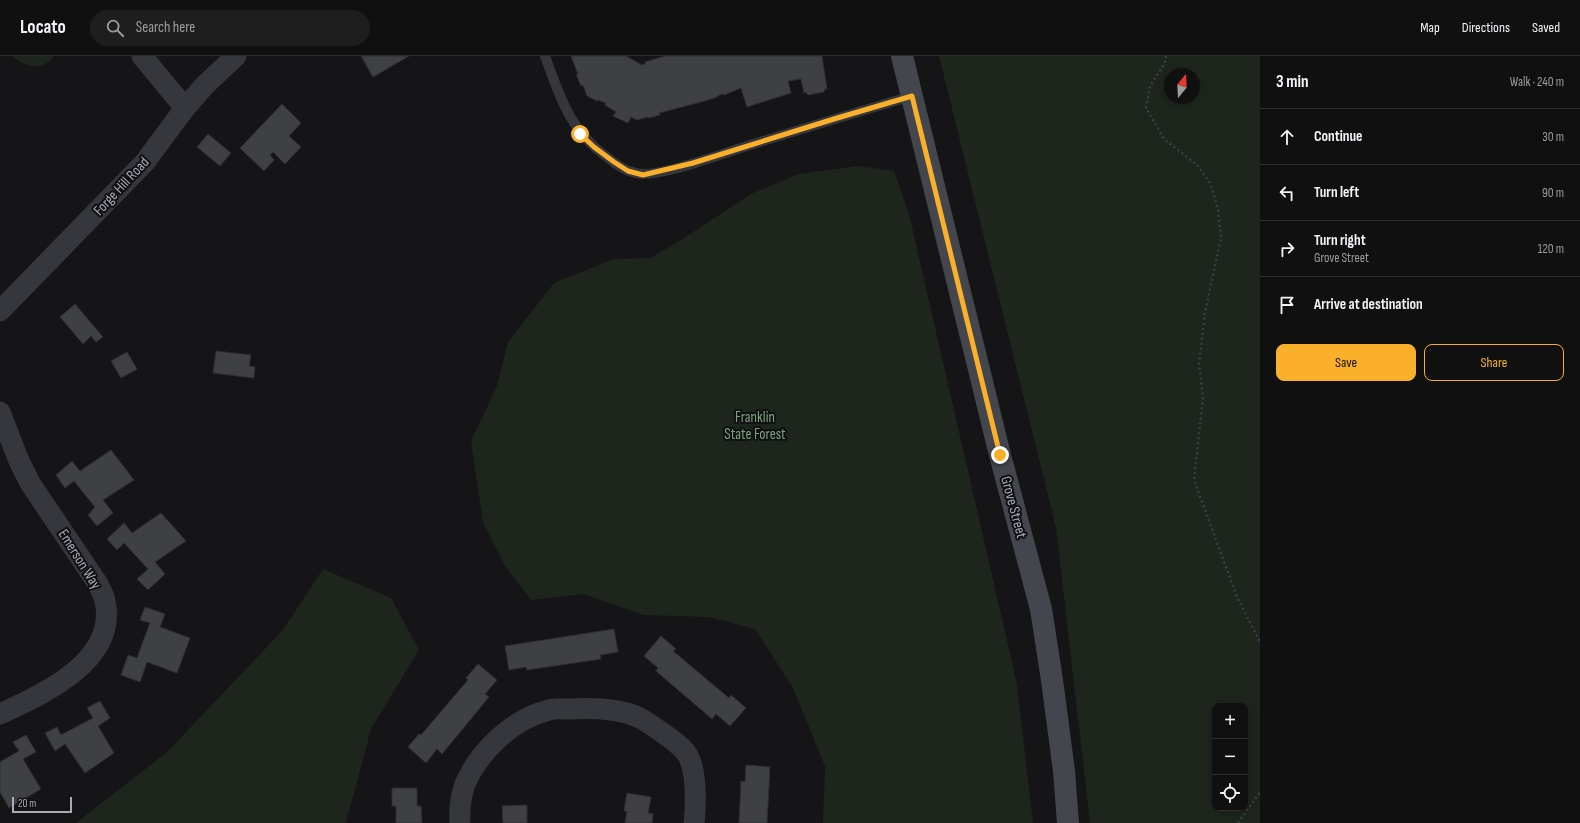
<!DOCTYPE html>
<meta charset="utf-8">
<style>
:root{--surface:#101011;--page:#1e1e1f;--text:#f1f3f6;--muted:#9c9d9f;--line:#303031;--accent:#fab02a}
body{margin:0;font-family:"Sofia Sans Condensed",sans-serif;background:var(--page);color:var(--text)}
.controls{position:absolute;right:12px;bottom:12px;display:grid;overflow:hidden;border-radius:8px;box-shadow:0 2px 10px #0003}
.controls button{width:36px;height:36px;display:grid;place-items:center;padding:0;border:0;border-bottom:1px solid var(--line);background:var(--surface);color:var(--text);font:20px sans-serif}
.compass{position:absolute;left:1164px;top:12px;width:36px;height:36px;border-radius:50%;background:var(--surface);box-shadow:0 2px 10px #0003;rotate:18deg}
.scale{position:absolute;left:12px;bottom:10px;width:60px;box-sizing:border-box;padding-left:4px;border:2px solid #a6acb7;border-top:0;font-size:11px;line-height:14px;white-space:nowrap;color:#a6acb7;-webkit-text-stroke:3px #101012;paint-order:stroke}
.stop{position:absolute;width:12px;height:12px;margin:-9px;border:3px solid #fab02a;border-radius:50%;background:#fff}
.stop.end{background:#fab02a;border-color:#fff;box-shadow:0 1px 4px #0008}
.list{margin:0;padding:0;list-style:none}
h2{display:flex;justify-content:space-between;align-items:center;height:52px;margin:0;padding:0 16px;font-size:17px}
h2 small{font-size:13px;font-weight:400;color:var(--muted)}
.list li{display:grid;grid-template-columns:26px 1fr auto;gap:12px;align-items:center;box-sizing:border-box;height:56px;padding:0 16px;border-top:1px solid var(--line)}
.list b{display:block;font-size:15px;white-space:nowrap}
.list p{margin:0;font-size:13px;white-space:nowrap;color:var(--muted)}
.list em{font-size:13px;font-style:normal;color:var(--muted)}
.actions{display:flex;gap:8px;padding:12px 16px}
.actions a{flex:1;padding:9px 0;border:1px solid var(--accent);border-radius:8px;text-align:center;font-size:14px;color:var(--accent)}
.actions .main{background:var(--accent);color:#111}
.icon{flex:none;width:22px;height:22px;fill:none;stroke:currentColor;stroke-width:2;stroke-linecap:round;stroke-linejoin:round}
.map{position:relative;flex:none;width:1260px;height:767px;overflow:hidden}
header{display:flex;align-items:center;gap:24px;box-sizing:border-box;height:56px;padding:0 20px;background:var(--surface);border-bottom:1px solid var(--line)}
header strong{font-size:19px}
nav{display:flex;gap:22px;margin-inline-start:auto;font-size:14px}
.search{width:280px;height:36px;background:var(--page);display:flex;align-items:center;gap:10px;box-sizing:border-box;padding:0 14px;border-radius:22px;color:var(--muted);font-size:15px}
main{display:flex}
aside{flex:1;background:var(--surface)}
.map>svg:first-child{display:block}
.green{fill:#1d251d;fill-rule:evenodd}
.building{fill:#3f4044;stroke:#2f2f33}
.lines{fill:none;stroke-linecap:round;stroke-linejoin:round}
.path{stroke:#3b3e43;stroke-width:2.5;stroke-dasharray:2 3;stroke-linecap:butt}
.lane{stroke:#35373c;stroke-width:10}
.street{stroke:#35373c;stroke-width:21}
.secondary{stroke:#43464c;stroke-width:22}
.route{stroke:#fab02a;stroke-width:5}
.labels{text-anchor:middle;stroke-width:4;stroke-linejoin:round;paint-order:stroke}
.street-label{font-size:15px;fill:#a6acb7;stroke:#101012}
.park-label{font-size:15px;fill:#7ca37e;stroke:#101012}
</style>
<header>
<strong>Locato</strong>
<div class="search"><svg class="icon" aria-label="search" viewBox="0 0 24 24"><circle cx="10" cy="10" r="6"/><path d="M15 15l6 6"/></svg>Search here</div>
<nav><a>Map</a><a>Directions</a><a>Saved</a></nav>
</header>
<main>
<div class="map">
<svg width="1260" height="767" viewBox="0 0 1260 767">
<rect width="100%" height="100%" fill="#151517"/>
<path class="green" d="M12,0H54C43,16 25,11 12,0Z
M939,0H1260V767H1090L1056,472ZM1170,18H1194V42H1170ZM1215,650H1245V752H1215Z
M857,110L894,115L909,158L1017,628L1033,767H823L825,710L793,632L755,573L709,561L643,559L584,538L531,544L505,510L483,467L471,385L497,330L508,286L554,227L613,203L650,202L681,184L751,138L799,118Z
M323,513L391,542L419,594L371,673L346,767H76L167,696L283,574Z"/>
<path class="building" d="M361,0H409L373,21Z
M571,0H626L642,9L645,8V6L665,0H822L827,33H825L824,36L808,39L806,36L804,37L801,23L788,25L791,37L747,51L741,32L724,39L723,38L717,40V41L705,45L659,57L660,59L649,62L648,61L637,64L631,61L628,67L613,60L616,56L605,49L606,47L598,44L597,45L587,40L583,29L581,30L576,18H578Z
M282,48L301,67L289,80L301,91L285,108L273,96L270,99L274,104L264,115L240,92Z
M208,78L231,97L220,110L197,91Z
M75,248L103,281L96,286L91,280L83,288L60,261Z
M216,295L251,299L249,310L255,311L254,322L213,317Z
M127,296L137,313L121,322L111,305Z
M111,394L134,424L103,444L113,457L97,470L88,459L95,451L74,425L65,432L56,419L72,405L80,415Z
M161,457L186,485L155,506L165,518L148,534L137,523L148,513L124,487L117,494L107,483L124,467L132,477Z
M145,551L165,558L160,571L190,582L177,617L147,606L140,626L121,619L128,599L137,602L150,567L140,564Z
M614,573L618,596L600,599L601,603L527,614L526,611L509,614L505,590Z
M661,580L676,593L673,595L729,642L731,639L746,652L730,670L716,658L712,663L656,615L658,612L644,600Z
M478,608L497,624L485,638L489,641L442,698L437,693L426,707L408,691L419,678L421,679L468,624L466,622Z
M100,645L110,662L98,670L114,697L85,717L65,688L55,695L45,677L57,671L61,679L93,662L87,652Z
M26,679L36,696L23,703L41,733L9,752L0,736V706L19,695L13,686Z
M746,709L770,711L767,767H739L741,725L745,726Z
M392,732H417V750H421L422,767H396V750H392Z
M627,737L651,741L648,757L653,758L652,767H625L627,755H624Z
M527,749V767H503L502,750Z"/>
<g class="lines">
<path class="path" d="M1166,0L1165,7L1150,30L1146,52L1164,83L1197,109L1210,127L1218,153L1221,182L1205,256L1199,308L1203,342L1194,424L1237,541L1260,586
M1238,767L1260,736"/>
<path class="lane" d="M545,0C560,41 570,75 607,101C615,108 625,115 636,117C657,123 723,97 747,90C802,73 857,56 912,40"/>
<path class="street" d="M142,0L185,52
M0,255L145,106L185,52L205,29L236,0
M0,356L19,405L30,427L98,528C100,533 104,539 105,545C118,605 43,638 0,658
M460,767C459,755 461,740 465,728C480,694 513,663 549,654C556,652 564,653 570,653C593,652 621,652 642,663C647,666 652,670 657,673C667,680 680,688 687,698C697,714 696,749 694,767"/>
<path class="secondary" d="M902,0L1000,399L1041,553L1052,624L1064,715L1068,767"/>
</g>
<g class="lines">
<path class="route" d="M580,78L594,91L614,106L628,115L643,119L693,107L834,63L912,40L1000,399"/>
</g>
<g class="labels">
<g class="street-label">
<text transform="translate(121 130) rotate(-47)" y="5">Forge Hill Road</text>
<text transform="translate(1014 451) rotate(75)" y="5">Grove Street</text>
<text transform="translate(80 503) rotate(58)" y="5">Emerson Way</text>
</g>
<g class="park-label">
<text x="755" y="366">Franklin<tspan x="755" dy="17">State Forest</tspan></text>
</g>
</g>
</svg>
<div class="controls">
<button>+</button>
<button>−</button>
<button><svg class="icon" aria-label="locate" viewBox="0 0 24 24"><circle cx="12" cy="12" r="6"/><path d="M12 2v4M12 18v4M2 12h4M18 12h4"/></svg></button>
</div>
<svg class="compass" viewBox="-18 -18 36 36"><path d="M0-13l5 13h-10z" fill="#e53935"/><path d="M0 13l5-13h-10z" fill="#9c9d9f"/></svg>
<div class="scale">20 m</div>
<div class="stop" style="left:580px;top:78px"></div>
<div class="stop end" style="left:1000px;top:399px"></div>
</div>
<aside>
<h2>3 min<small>Walk · 240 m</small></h2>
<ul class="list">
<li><svg class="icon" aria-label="ahead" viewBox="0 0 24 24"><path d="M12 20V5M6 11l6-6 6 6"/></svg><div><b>Continue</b></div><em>30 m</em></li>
<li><svg class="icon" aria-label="left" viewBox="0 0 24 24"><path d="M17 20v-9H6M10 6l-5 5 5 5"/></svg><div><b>Turn left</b></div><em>90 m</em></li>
<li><svg class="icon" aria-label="right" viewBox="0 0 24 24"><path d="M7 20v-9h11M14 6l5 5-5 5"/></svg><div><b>Turn right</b><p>Grove Street</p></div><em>120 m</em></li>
<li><svg class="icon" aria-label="arrive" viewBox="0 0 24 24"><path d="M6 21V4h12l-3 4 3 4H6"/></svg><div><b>Arrive at destination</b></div></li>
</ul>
<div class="actions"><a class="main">Save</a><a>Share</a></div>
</aside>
</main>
